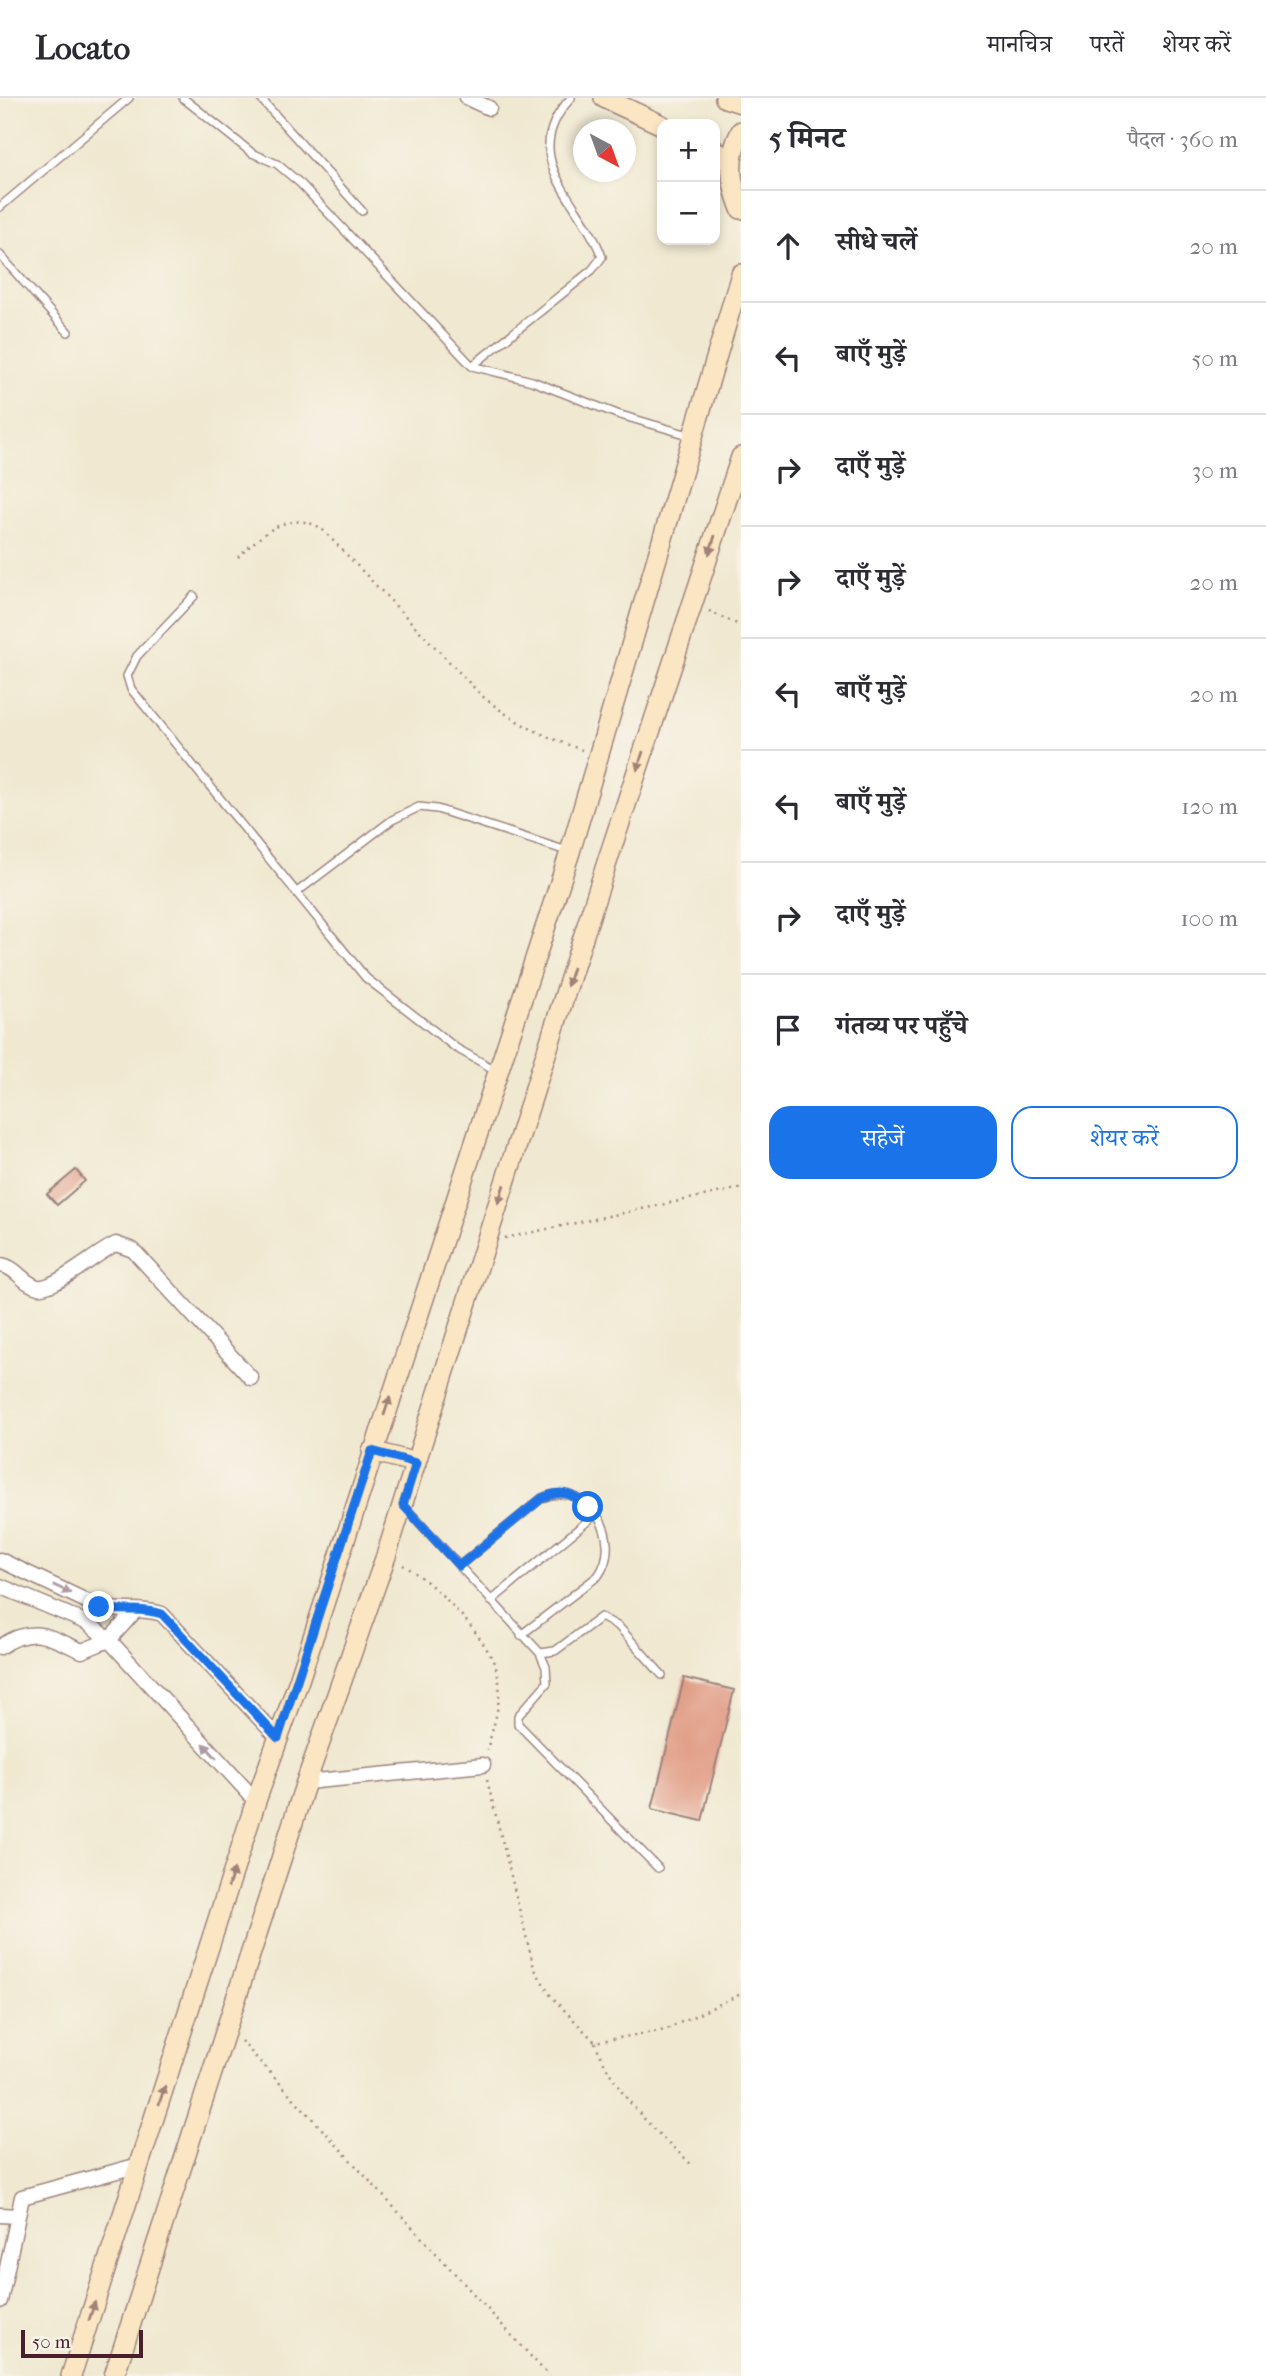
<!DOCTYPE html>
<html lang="hi">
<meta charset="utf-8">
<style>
:root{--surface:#fff;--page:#f2f2f3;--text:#2b2b33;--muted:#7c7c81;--line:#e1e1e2;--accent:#1a73e8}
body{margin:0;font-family:"IM FELL French Canon","Noto Serif Devanagari",serif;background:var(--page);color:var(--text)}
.controls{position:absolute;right:21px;top:21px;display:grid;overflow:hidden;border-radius:14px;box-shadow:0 4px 10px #0003}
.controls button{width:63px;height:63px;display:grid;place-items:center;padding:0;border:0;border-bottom:2px solid var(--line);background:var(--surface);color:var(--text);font:35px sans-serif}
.compass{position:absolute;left:573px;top:21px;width:63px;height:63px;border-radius:50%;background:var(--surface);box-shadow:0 4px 10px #0003;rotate:139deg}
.scale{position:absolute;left:21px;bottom:18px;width:122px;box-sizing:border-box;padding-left:7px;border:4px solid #4a1f2b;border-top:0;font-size:19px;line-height:24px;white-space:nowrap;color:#4a1f2b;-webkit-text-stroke:5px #f7f3e8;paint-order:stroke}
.stop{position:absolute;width:21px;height:21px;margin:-16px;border:5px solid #1a73e8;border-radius:50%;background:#fff}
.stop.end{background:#1a73e8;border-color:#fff;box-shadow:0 2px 7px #0008}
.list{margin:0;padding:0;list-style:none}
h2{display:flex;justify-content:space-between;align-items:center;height:91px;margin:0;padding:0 28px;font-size:30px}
h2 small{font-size:23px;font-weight:400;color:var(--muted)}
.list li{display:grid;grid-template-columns:46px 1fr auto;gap:21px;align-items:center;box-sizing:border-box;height:112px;padding:0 28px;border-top:2px solid var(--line)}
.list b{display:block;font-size:26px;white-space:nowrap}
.list em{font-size:23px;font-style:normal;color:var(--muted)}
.actions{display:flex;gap:14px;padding:21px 28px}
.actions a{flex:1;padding:16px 0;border:2px solid var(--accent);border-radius:21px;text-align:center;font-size:24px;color:var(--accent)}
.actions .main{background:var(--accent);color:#fff}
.icon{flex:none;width:38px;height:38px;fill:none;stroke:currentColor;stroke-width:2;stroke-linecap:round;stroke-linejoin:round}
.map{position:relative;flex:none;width:741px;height:2278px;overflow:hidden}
header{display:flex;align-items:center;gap:42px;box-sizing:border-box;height:98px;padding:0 35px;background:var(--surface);border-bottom:2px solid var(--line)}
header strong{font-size:33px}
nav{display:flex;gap:38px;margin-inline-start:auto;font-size:24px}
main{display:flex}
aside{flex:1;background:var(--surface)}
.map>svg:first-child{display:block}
.building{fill:#e09780}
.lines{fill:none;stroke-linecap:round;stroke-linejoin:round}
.lane-casing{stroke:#9d847e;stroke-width:10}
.street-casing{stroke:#9d847e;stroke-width:17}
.secondary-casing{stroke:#9d847e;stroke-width:22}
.path{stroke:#9d847e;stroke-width:2.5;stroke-dasharray:2 5;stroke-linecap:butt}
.lane{stroke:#fff;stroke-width:7}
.street{stroke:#fff;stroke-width:14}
.secondary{stroke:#fbe6c4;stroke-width:19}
.oneway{fill:#a28278}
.oneway2{fill:#ae9aa0}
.route{stroke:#1a73e8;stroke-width:9}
</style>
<header>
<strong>Locato</strong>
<nav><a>मानचित्र</a><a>परतें</a><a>शेयर करें</a></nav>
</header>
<main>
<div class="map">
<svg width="741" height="2278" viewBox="0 0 741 2278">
<rect width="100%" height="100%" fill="#f7f3e8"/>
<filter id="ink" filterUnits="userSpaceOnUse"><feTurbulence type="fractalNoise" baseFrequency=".0143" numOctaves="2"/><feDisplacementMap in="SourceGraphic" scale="14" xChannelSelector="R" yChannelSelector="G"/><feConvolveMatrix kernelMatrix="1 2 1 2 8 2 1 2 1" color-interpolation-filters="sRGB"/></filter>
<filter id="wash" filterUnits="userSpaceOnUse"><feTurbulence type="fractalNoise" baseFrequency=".00686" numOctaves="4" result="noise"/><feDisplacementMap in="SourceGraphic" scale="28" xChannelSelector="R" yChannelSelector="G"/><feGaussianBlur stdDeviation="1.57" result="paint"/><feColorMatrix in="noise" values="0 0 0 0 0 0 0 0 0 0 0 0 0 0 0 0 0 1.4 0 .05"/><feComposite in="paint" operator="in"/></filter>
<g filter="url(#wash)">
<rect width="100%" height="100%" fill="#f0e8d0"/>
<g id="blocks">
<path class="building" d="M76,1072L85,1083L57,1107L47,1096Z
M684,1580L734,1592L702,1723L652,1711Z"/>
</g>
</g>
<g filter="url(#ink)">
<use href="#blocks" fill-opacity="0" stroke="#9d847e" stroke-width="2"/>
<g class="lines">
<defs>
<path id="lane" d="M183,0L252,55L277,66L301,86L472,268L532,283L617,316L692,338
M260,0L362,113
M0,109L129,0
M0,157L68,234
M472,268L592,172L602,159C583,104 514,61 571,0
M194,498L137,558L127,578L131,591L366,880L456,950L497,973
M297,794L392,722L419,709L437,711L567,753
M404,1408L540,1555L555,1553L601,1519L619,1529L662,1577
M459,1468L542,1400C585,1380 626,1439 598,1478L521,1537
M491,1503L595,1417
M540,1555L546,1569L547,1585L518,1618V1626L658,1770"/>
<path id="street" d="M467,0L489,10
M0,1167C16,1168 23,1186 38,1189C55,1192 97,1154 116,1146L133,1152L251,1280
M0,1462L99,1509C120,1515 141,1509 162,1516L278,1640
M0,1488L88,1525L109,1542L256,1703
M0,1549C33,1526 49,1539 82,1553L109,1542L135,1513
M306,1684L483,1667
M0,2117L18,2118
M0,2203L22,2099L139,2067"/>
<path id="secondary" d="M604,0L662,27
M725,0L741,5
M741,33C727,60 730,84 741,111
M715,52L731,66
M372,1353L416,1365
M71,2278L256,1703L299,1582L570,754L741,176
M114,2278L306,1684L386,1458L609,758L741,359"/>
</defs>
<use href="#lane" class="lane-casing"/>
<use href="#street" class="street-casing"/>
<use href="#secondary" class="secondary-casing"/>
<path class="path" d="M238,459C262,437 287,411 321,430L481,597C516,626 539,636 582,652
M709,513L741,528
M505,1140L741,1090
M403,1467C434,1484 491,1542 498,1577C503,1601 493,1629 487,1652
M487,1682L534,1870L551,1898L595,1944L665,1932L741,1896
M241,1943L549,2278
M595,1944C616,1998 650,2028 692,2067"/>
<use href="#lane" class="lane"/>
<use href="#street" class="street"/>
<use href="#secondary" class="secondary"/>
</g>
<defs><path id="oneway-solid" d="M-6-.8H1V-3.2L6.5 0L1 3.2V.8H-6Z" transform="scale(1.75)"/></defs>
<g class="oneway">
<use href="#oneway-solid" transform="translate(712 447) rotate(108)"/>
<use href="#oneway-solid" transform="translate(640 663) rotate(108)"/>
<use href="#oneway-solid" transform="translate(570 879) rotate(108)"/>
<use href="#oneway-solid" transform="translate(501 1096) rotate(108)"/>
<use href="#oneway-solid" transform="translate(387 1308) rotate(-72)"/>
<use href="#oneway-solid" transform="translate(231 1780) rotate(-72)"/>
<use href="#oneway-solid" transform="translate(162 1997) rotate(-72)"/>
<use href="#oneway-solid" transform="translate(92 2213) rotate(-72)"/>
</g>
<g class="oneway2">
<use href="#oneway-solid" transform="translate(62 1491) rotate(26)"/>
<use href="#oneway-solid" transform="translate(210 1653) rotate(-132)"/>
</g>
</g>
<g class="lines" filter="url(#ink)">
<path class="route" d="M99,1509C120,1515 142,1509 162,1516L278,1640L372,1353L416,1365L403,1407L459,1468L542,1400C562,1391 572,1395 588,1409"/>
</g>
</svg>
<div class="controls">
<button>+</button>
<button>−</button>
</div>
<svg class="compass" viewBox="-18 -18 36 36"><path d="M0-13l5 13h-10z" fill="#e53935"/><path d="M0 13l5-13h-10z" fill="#7c7c81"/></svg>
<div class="scale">50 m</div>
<div class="stop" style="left:588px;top:1409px"></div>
<div class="stop end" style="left:99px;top:1509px"></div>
</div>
<aside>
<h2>5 मिनट<small>पैदल · 360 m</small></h2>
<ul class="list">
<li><svg class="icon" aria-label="ahead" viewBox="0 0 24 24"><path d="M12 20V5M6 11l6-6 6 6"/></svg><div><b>सीधे चलें</b></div><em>20 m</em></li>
<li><svg class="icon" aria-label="left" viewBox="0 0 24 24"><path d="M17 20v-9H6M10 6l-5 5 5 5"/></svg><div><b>बाएँ मुड़ें</b></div><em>50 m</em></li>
<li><svg class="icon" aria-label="right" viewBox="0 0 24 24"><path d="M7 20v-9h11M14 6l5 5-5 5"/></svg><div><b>दाएँ मुड़ें</b></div><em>30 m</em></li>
<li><svg class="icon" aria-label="right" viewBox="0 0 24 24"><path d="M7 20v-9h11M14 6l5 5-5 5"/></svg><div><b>दाएँ मुड़ें</b></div><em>20 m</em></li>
<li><svg class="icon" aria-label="left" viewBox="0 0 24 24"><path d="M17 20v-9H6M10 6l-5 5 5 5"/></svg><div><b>बाएँ मुड़ें</b></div><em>20 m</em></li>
<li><svg class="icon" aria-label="left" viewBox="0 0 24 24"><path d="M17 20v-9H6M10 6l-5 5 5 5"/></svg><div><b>बाएँ मुड़ें</b></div><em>120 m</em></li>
<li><svg class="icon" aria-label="right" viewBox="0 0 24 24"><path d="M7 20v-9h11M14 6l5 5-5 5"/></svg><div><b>दाएँ मुड़ें</b></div><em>100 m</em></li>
<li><svg class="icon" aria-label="arrive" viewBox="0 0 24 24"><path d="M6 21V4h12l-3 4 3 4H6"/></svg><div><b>गंतव्य पर पहुँचे</b></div></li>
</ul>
<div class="actions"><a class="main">सहेजें</a><a>शेयर करें</a></div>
</aside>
</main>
